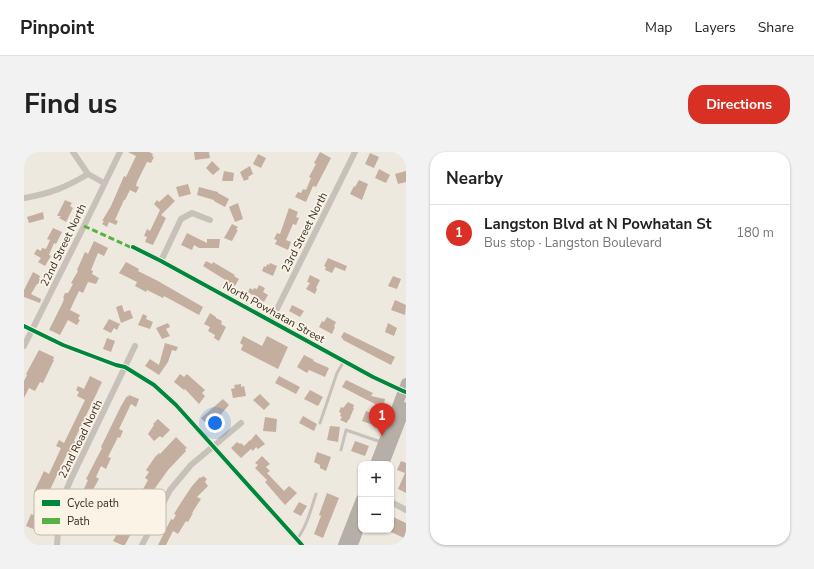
<!DOCTYPE html>
<meta charset="utf-8">
<style>
:root{--surface:#fff;--page:#f2f2f2;--text:#222;--muted:#767676;--line:#e0e0e0;--accent:#d93025}
body{margin:0;font-family:"Nunito Sans",sans-serif;background:var(--page);color:var(--text)}
.controls{position:absolute;right:12px;bottom:12px;display:grid;overflow:hidden;border-radius:8px;box-shadow:0 1px 3px #0004}
.controls button{width:36px;height:36px;display:grid;place-items:center;padding:0;border:0;border-bottom:1px solid var(--line);background:var(--surface);color:var(--text);font:20px sans-serif}
.you{position:absolute;left:191px;top:271px;width:14px;height:14px;margin:-10px;border:3px solid #fff;border-radius:50%;background:#1a73e8;box-shadow:0 0 0 6px #1a73e833}
.badge{display:grid;place-items:center;width:26px;height:26px;border-radius:50%;background:var(--accent);color:#fff;font-size:13px;font-weight:700}
.pin{position:absolute;translate:-50% -33px;filter:drop-shadow(0 1px 2px #0008)}
.pin::after{content:'';position:absolute;top:21px;width:14px;height:12px;background:inherit;clip-path:polygon(0 0,100% 0,50% 100%)}
.list{margin:0;padding:0;list-style:none}
h2{display:flex;justify-content:space-between;align-items:center;height:52px;margin:0;padding:0 16px;font-size:17px}
h2 small{font-size:13px;font-weight:400;color:var(--muted)}
.list li{display:grid;grid-template-columns:26px 1fr auto;gap:12px;align-items:center;box-sizing:border-box;height:56px;padding:0 16px;border-top:1px solid var(--line)}
.list b{display:block;font-size:15px;white-space:nowrap}
.list p{margin:0;font-size:13px;white-space:nowrap;color:var(--muted)}
.list em{font-size:13px;font-style:normal;color:var(--muted)}
.map{position:relative;flex:none;width:382px;height:393px;overflow:hidden;border-radius:16px}
header{display:flex;align-items:center;gap:24px;box-sizing:border-box;height:56px;padding:0 20px;background:var(--surface);border-bottom:1px solid var(--line)}
header strong{font-size:19px}
nav{display:flex;gap:22px;margin-inline-start:auto;font-size:14px}
.intro{display:flex;align-items:center;justify-content:space-between;box-sizing:border-box;height:96px;padding:0 24px}
h1{margin:0;font-size:28px}
.button{padding:10px 18px;border-radius:16px;background:var(--accent);color:#fff;font-size:14px;font-weight:700}
main{display:flex;gap:24px;padding:0 24px}
aside{flex:1;background:var(--surface);border-radius:16px;box-shadow:0 1px 3px #0004}
.map>svg:first-child{display:block}
.building{fill:#c4ae9f}
.lines{fill:none;stroke-linecap:round;stroke-linejoin:round}
.service{stroke:#c7c1b9;stroke-width:3}
.minor{stroke:#c7c1b9;stroke-width:6}
.primary{stroke:#b6afa8;stroke-width:10}
.quiet{stroke:#56b245;stroke-width:3;stroke-dasharray:6 3;stroke-linecap:butt}
.cycleway-casing{stroke:#fbf3e6;stroke-width:6}
.cycleway{stroke:#00873e;stroke-width:4}
.labels{text-anchor:middle;stroke-width:3.5;stroke-linejoin:round;paint-order:stroke}
.street-label{font-size:11px;fill:#382e26;stroke:#fbf3e6}
.key{fill:#fbf3e6;stroke:#c0b8ac;stroke-width:1}
.key-label{font-size:11px;fill:#382e26}
</style>
<header>
<strong>Pinpoint</strong>
<nav><a>Map</a><a>Layers</a><a>Share</a></nav>
</header>
<div class="intro"><h1>Find us</h1><a class="button">Directions</a></div>
<main>
<div class="map">
<svg width="382" height="393" viewBox="0 0 382 393">
<rect width="100%" height="100%" fill="#eee9df"/>
<path class="building" d="M104,0H125L129,2L128,4L130,5L127,11L124,10H123L113,30L112,34L115,35L112,41L106,38L101,48H100L91,68L94,69L92,73L85,70L83,75L78,72L80,69H78L87,54L100,24L102,25L112,4Z
M170,0H185L186,6L171,8Z
M296,0L307,6L292,35L289,34L282,50L271,45L274,40L277,41L279,37L282,38L287,26L285,25L292,12L290,11Z
M346,1L355,5L350,16L341,12Z
M234,2L242,6L237,16L229,12Z
M188,9L196,17L189,23L182,16Z
M226,14L229,22L224,25L225,27L220,29L216,20Z
M355,17L366,23L362,31L351,26Z
M200,19L210,21L209,29H198Z
M382,19V30L374,32L371,22Z
M335,28L344,32L338,48L326,42L330,34L331,35Z
M164,32L167,42L155,45L152,35Z
M175,35L194,40V41L205,47L201,55L190,49V48L173,43Z
M144,42L151,49L137,63L142,66L129,93L121,90L123,85L120,84L123,77L126,79L136,58L130,52L133,48L135,50Z
M41,48L48,51L46,54L49,56L42,70L35,66L37,64H33Z
M214,51L219,67L211,70L205,55Z
M265,56L274,60L272,65L275,66L272,73L269,72L262,88L267,90L264,98L251,92L253,88L250,87L253,81L256,82Z
M19,60L20,67L5,71L3,65Z
M208,72L214,75L212,78H214L208,89L200,86Z
M29,76L38,80L32,92L30,91L25,103L27,104L21,114L14,110L17,106L10,102L13,97L17,99L18,96L22,97L26,88L23,87Z
M163,81L183,91V87H196L195,96H175L170,93L168,98L157,93Z
M70,89L84,96L80,104L74,101L67,118L69,119L68,122L75,126L72,132L64,130L59,141L55,139L46,158L56,163L54,167L56,168L53,173L44,168L36,183L30,180L25,178L39,150L40,146H39L41,141H44L49,132L47,131L54,119L53,118L61,100L64,102Z
M304,106L323,114L321,119L311,115L308,121L301,118L302,115L300,114Z
M182,109L188,112L189,110L211,123L210,124L215,127L211,134L179,114Z
M102,110L115,117L114,119L134,129L179,155L175,163L140,144L139,146L123,138L122,140L111,134L113,130L95,121Z
M246,111L253,114L249,124L238,119L240,114L242,115L243,112L245,113Z
M9,120L16,124L15,127L17,128L14,132H13L7,142L17,147L16,151L0,145V138Z
M286,123L296,128L292,136L293,137L291,142L282,137L286,131L283,130Z
M369,124L377,127L373,137L364,134Z
M235,133L241,136L239,140L244,143L240,150L224,140L226,136L229,138L230,136L233,137Z
M371,148L382,153L381,163L367,158Z
M98,153L100,160L106,158L109,166L97,171L92,155Z
M268,153L280,159L276,165L265,159Z
M186,161L192,165V166L198,169L197,172L202,175L195,189L190,186L191,183L184,179L186,175L180,172Z
M119,162L123,164L122,167L129,170L126,177L114,173Z
M303,165L312,170L310,174L311,175L308,182L295,175L298,169L300,170Z
M85,167L96,172L93,178L90,176L87,181L79,177Z
M144,171L146,175L142,177L146,184L138,187L132,176Z
M364,171L373,176L370,184L361,180Z
M320,180L371,205L367,213L319,188V187L317,185Z
M219,184L238,194L243,184L264,195L254,217L217,198L219,193L216,191Z
M83,186L91,189L87,200L79,197Z
M141,191L154,195L152,199L148,198L144,210L135,223L121,214L126,207L135,213Z
M15,198L30,205L29,208H30L19,231L16,230L11,239L5,236L0,246V229L3,223L2,222Z
M280,203L290,208L289,209L305,216L301,225L285,218L283,221L273,215Z
M156,222L160,225L163,222L181,238L178,241L181,244L175,252L161,237L160,238L150,230Z
M66,224L78,230L50,289L52,290L47,301L44,300L22,346L10,340L20,319L25,322L37,296L32,294L35,288L40,291L43,285L61,248L53,244L55,240L52,238L54,234L60,237Z
M255,224L276,235L272,242L251,231Z
M322,228L349,241L347,244L361,247L359,257L350,256L351,252L318,235Z
M217,232V235L220,234L222,244L209,246L207,237L211,236L210,233Z
M286,238L299,245L294,254L280,247Z
M236,242L246,252L240,258L229,248Z
M105,243L115,247L112,255L107,252L95,277L99,279L96,286L94,285L84,305L87,306L82,317L77,314L72,325L75,327L62,350L64,351L60,358L65,360L61,369L62,370L61,373L62,374L59,379L51,375L56,364L49,361L64,328L62,327L78,296L77,295L97,254L103,244L104,245Z
M199,247L205,253L192,268L193,269L186,276L177,266Z
M324,250L330,253L329,256H330L325,268H324L323,271L316,268L318,265L316,264L317,261L315,260L317,255L319,256Z
M342,259L351,263V265L355,267L352,274L338,269Z
M279,264L293,272L290,279L275,271Z
M241,265L253,267L252,280L239,279Z
M134,267L146,278L138,286L136,284L130,289L124,282L130,273L129,272Z
M306,274L316,275L314,290L303,288Z
M232,282L241,292L234,297L232,295L229,299L227,297L217,306L207,296L213,290L216,292L217,291L220,294L226,288V289Z
M152,285L163,296L161,297L162,299L144,318L124,346L117,341L124,328L121,326L125,320L122,318L131,305L135,301L136,302Z
M331,289L345,294L341,304L327,299Z
M293,300L307,305L302,319L296,316V313L290,310Z
M238,304L246,312L242,315L246,319L243,321L260,339L265,334L273,341L261,353L241,330L243,328L231,316L234,313L231,311Z
M377,309L382,311V341L374,337L381,321L373,318Z
M179,324L183,327L181,330L184,334L173,345L177,347L168,361H169L164,370L162,369L154,382L149,379L142,393H134L147,367L149,368L152,363L150,362L158,349L168,334L176,325L177,326Z
M303,341L315,346L299,386L290,382L297,364L295,363Z
M17,347L24,351L16,366L19,368L14,379L2,374L7,362L9,363Z
M111,349L121,354L101,393H98L89,389L100,370L103,371L108,361L107,357Z
M275,350L283,354L277,364L269,360Z
M367,364L382,371V383L380,386L367,380Z"/>
<g class="lines">
<path class="service" d="M296,271L313,221L320,209
M317,298L322,278L357,290
M273,387C283,374 287,357 292,342"/>
<path class="minor" d="M49,0L64,22L80,31
M0,46C25,42 43,35 64,22
M109,95L137,109L349,225L381,240
M137,109L157,67L168,61L186,68
M247,169L331,0
M0,194L60,74L96,0
M101,215L130,233L152,253L278,393
M367,350L382,358
M33,393L36,353L47,327L111,194
M118,393L146,338L167,313L217,271"/>
<path class="primary" d="M351,312L382,231
M360,312L382,255
M319,393L337,347
M329,393L337,371"/>
<path class="quiet" d="M60,74L106,95H109"/>
<defs>
<path id="cycleway" d="M109,95L137,109L349,225L379,239L382,240
M0,174L39,193L92,213L101,215L130,233L152,253L278,393"/>
</defs>
<use href="#cycleway" class="cycleway-casing"/>
<use href="#cycleway" class="cycleway"/>
</g>
<g class="labels">
<g class="street-label">
<text transform="translate(280 80) rotate(-63)" y="4">23rd Street North</text>
<text transform="translate(39 93) rotate(-64)" y="4">22nd Street North</text>
<text transform="translate(250 160) rotate(29)" y="4">North Powhatan Street</text>
<text transform="translate(56 287) rotate(-64)" y="4">22nd Road North</text>
</g>
</g>
<rect x="10" y="337" width="132" height="46" rx="6" class="key"/>
<rect x="18" y="348" width="18" height="6" fill="#00873e"/>
<rect x="18" y="366" width="18" height="6" fill="#56b245"/>
<g class="key-label">
<text x="43" y="355">Cycle path</text>
<text x="43" y="373">Path</text>
</g>
</svg>
<div class="controls">
<button>+</button>
<button>−</button>
</div>
<div class="you"></div>
<div class="pin badge" style="left:358px;top:284px">1</div>
</div>
<aside>
<h2>Nearby<small></small></h2>
<ul class="list">
<li><span class="badge">1</span><div><b>Langston Blvd at N Powhatan St</b><p>Bus stop · Langston Boulevard</p></div><em>180 m</em></li>
</ul>
</aside>
</main>
